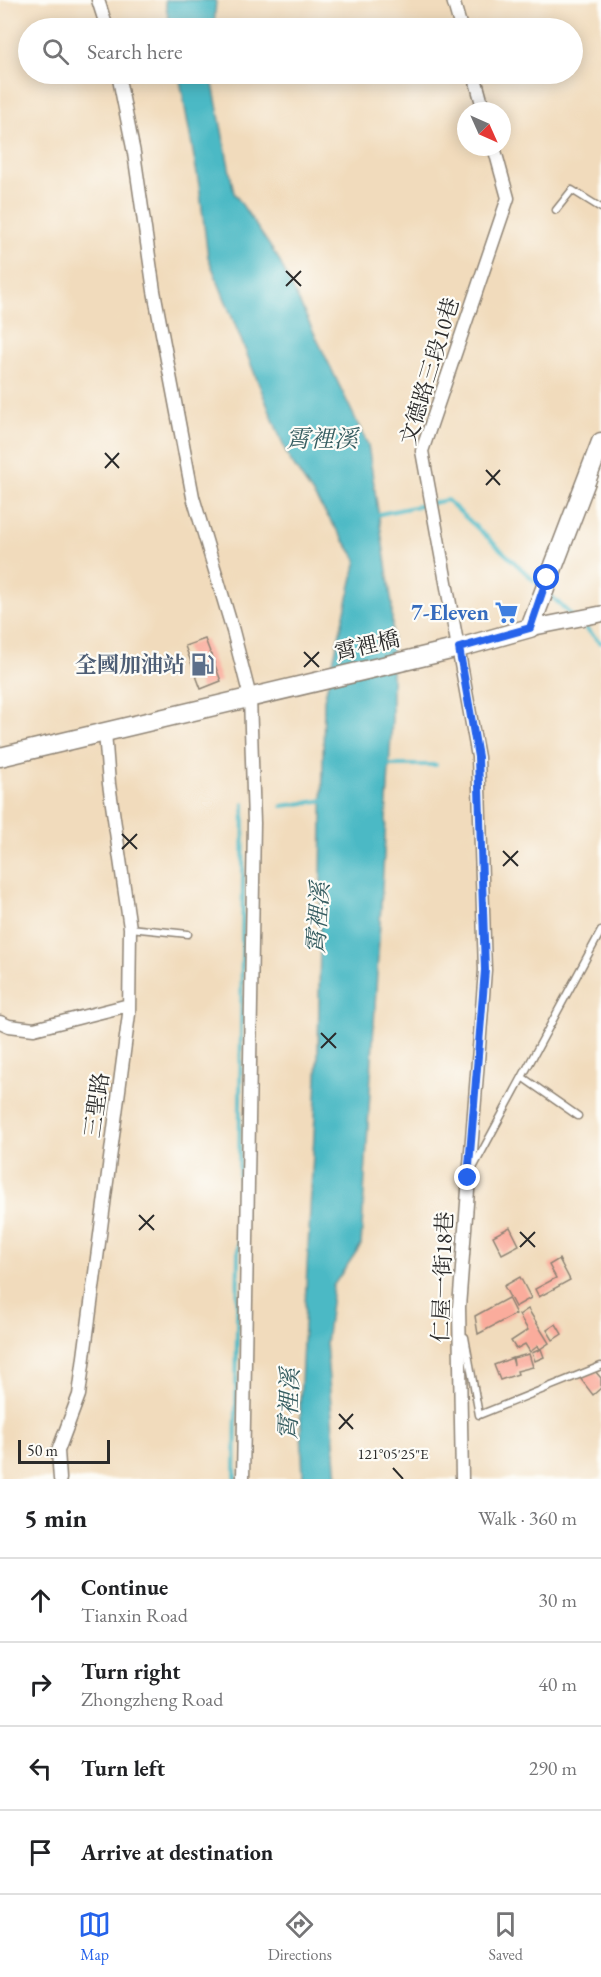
<!DOCTYPE html>
<meta charset="utf-8">
<style>
:root{--surface:#fff;--page:#f6f6f6;--text:#202124;--muted:#757577;--line:#e0e0e0;--accent:#2563eb}
body{margin:0;font-family:"EB Garamond","Noto Serif TC",serif;background:var(--page);color:var(--text)}
.compass{position:absolute;left:457px;top:102px;width:54px;height:54px;border-radius:50%;background:var(--surface);box-shadow:0 3px 15px #0003;rotate:135deg}
.scale{position:absolute;left:18px;bottom:15px;width:92px;box-sizing:border-box;padding-left:6px;border:3px solid #2b2b2b;border-top:0;font-size:16px;line-height:21px;white-space:nowrap;color:#2b2b2b;-webkit-text-stroke:4px #fdfcf7;paint-order:stroke}
.stop{position:absolute;width:18px;height:18px;margin:-14px;border:4px solid #2563eb;border-radius:50%;background:#fff}
.stop.end{background:#2563eb;border-color:#fff;box-shadow:0 2px 6px #0008}
.list{margin:0;padding:0;list-style:none}
h2{display:flex;justify-content:space-between;align-items:center;height:78px;margin:0;padding:0 24px;font-size:26px}
h2 small{font-size:20px;font-weight:400;color:var(--muted)}
.list li{display:grid;grid-template-columns:39px 1fr auto;gap:18px;align-items:center;box-sizing:border-box;height:84px;padding:0 24px;border-top:2px solid var(--line)}
.list b{display:block;font-size:22px;white-space:nowrap}
.list p{margin:0;font-size:20px;white-space:nowrap;color:var(--muted)}
.list em{font-size:20px;font-style:normal;color:var(--muted)}
.icon{flex:none;width:33px;height:33px;fill:none;stroke:currentColor;stroke-width:2;stroke-linecap:round;stroke-linejoin:round}
.map{position:relative;flex:none;width:601px;height:1479px;overflow:hidden}
.search{position:absolute;background:var(--surface);box-shadow:0 3px 15px #0003;left:18px;right:18px;top:18px;height:66px;display:flex;align-items:center;gap:15px;box-sizing:border-box;padding:0 21px;border-radius:33px;color:var(--muted);font-size:22px}
.sheet{height:414px;background:var(--surface)}
nav{display:flex;justify-content:space-around;align-items:center;box-sizing:border-box;height:84px;border-top:2px solid var(--line);background:var(--surface);font-size:16px;color:var(--muted)}
nav a{display:grid;justify-items:center;gap:3px}
nav .on{color:var(--accent)}
.map>svg:first-child{display:block}
.water{fill:#4bb9c5;stroke:#3b7278;stroke-width:1.5}
.lines{fill:none;stroke-linecap:round;stroke-linejoin:round}
.stream{stroke:#4bb9c5;stroke-width:4}
.building{fill:#faac9c}
.service-casing{stroke:#8e8374;stroke-width:9}
.minor-casing{stroke:#8e8374;stroke-width:15}
.tertiary-casing{stroke:#8e8374;stroke-width:18}
.secondary-casing{stroke:#8e8374;stroke-width:21}
.service{stroke:#fff;stroke-width:6}
.minor{stroke:#fff;stroke-width:12}
.tertiary{stroke:#fff;stroke-width:15}
.secondary{stroke:#fff;stroke-width:18}
.route{stroke:#2563eb;stroke-width:8}
.ticks{fill:none;stroke:#2b2b2b;stroke-width:2}
.labels{text-anchor:middle;stroke-width:4.5;stroke-linejoin:round;paint-order:stroke}
.street-label{font-size:22px;fill:#2b2b2b;stroke:#fdfcf7}
.shop-label{font-size:22px;font-weight:bold;fill:#366cbe;stroke:#fdfcf7;text-anchor:end}
.service-label{font-size:22px;font-weight:bold;fill:#4e5e75;stroke:#fdfcf7;text-anchor:end}
.water-label{font-size:24px;font-style:italic;fill:#365d61;stroke:#fdfcf7}
.ticks-label{font-size:15px;text-anchor:middle;fill:#2b2b2b;stroke:#fdfcf7;stroke-width:4.5;stroke-linejoin:round;paint-order:stroke}
</style>
<div class="map">
<svg width="601" height="1479" viewBox="0 0 601 1479">
<rect width="100%" height="100%" fill="#fdfcf7"/>
<filter id="ink" filterUnits="userSpaceOnUse"><feTurbulence type="fractalNoise" baseFrequency=".0167" numOctaves="2"/><feDisplacementMap in="SourceGraphic" scale="12" xChannelSelector="R" yChannelSelector="G"/><feConvolveMatrix kernelMatrix="1 2 1 2 8 2 1 2 1" color-interpolation-filters="sRGB"/></filter>
<filter id="wash" filterUnits="userSpaceOnUse"><feTurbulence type="fractalNoise" baseFrequency=".008" numOctaves="4" result="noise"/><feDisplacementMap in="SourceGraphic" scale="24" xChannelSelector="R" yChannelSelector="G"/><feGaussianBlur stdDeviation="1.35" result="paint"/><feColorMatrix in="noise" values="0 0 0 0 0 0 0 0 0 0 0 0 0 0 0 0 0 1.4 0 .05"/><feComposite in="paint" operator="in"/></filter>
<g filter="url(#wash)">
<rect width="100%" height="100%" fill="#f1dbbc"/>
<path class="water" d="M165,0H216L214,28H170Z
M179,74H211L234,193L278,258L368,445L392,604V718L361,1245L333,1286L326,1343L337,1479H303L300,1401L318,1058L324,700L357,560L288,457L208,257L199,185Z"/>
<g class="lines">
<path class="stream" d="M375,515L447,500L539,585
M549,594L572,616
M580,623L601,643
M386,765H436
M282,806L326,800
M235,1479L244,804"/>
</g>
<g id="blocks">
<path class="building" d="M205,639L221,681L201,689L185,646Z
M510,1227L519,1245L502,1254L493,1236Z
M559,1259L570,1280L539,1297L535,1289L556,1278L549,1265Z
M520,1277L531,1298L515,1307L504,1286Z
M508,1298L516,1314L478,1334L475,1316Z
M528,1309L549,1343L540,1349L538,1346L530,1352L525,1344L516,1349L511,1341L528,1330L519,1315Z
M556,1324L562,1334L553,1340L547,1330Z
M541,1349L544,1357L535,1361L532,1353Z
M529,1354L533,1367L517,1371L518,1374L500,1380L494,1365L512,1358L514,1365L513,1358Z
M595,1371L601,1378V1388L593,1395L580,1378Z"/>
</g>
</g>
<g filter="url(#ink)">
<use href="#blocks" fill-opacity="0" stroke="#8e8374" stroke-width="1.5"/>
<g class="lines">
<defs>
<path id="service" d="M556,210L572,190L601,208
M130,928L188,934
M522,1077L578,1116
M473,1168L601,931
M465,1337L479,1415L601,1366"/>
<path id="minor" d="M98,0L107,28
M453,0L461,28
M118,74L134,153L154,291L193,497L233,631L250,697L254,823L243,1479
M474,74L484,111
M0,1022L9,1026L34,1029L129,1005
M60,1479L58,1451L79,1395L129,1014L130,928L109,784L105,732
M462,1479L459,1307L485,970L478,757L422,451L508,198L494,147"/>
<path id="tertiary" d="M530,628L601,614"/>
<path id="secondary" d="M0,757L459,648L530,628L601,442"/>
</defs>
<use href="#service" class="service-casing"/>
<use href="#minor" class="minor-casing"/>
<use href="#tertiary" class="tertiary-casing"/>
<use href="#secondary" class="secondary-casing"/>
<use href="#service" class="service"/>
<use href="#minor" class="minor"/>
<use href="#tertiary" class="tertiary"/>
<use href="#secondary" class="secondary"/>
</g>
</g>
<g class="lines" filter="url(#ink)">
<path class="route" d="M468,1178L485,970L478,757L459,648L530,628L547,578"/>
</g>
<path class="ticks" d="M286,271L301,286M286,286L301,271M105,453L119,468M105,468L119,453M486,470L500,485M486,485L500,470M304,652L319,667M304,667L319,652M122,834L137,849M122,849L137,834M503,851L518,866M503,866L518,851M321,1033L336,1048M321,1048L336,1033M139,1215L154,1230M139,1230L154,1215M520,1232L535,1247M520,1247L535,1232M339,1414L353,1429M339,1429L353,1414M393,1468L403,1479"/>
<defs>
<symbol id="supermarket-bare" viewBox="-9 -9 18 18"><path d="M-6-5.5h2.5l.6 2H6L4.5 2H-2.5L-4.4-4H-6ZM-1.5 3.2a1.3 1.3 0 1 0 .1 0ZM3 3.2a1.3 1.3 0 1 0 .1 0Z" fill="#3f7fe0" stroke="#fdfcf7" stroke-width="2.5" paint-order="stroke"/></symbol>
<symbol id="fuel-bare" viewBox="-9 -9 18 18"><path d="M-5.5-6h7V0h2V4h1.3V-2.5L3-4.5l.8-.8L6-3V5H2.5V1h-1V6h-7ZM-4.2-4.7v3.2H.2V-4.7Z" fill="#5c6f8a" stroke="#fdfcf7" stroke-width="2.5" paint-order="stroke"/></symbol>
</defs>
<g fill-rule="evenodd">
<use href="#supermarket-bare" x="490" y="596" width="33" height="33"/>
<use href="#fuel-bare" x="186" y="648" width="33" height="33"/>
</g>
<g class="labels">
<g class="street-label">
<text transform="translate(429 371) rotate(-73)" y="8">文德路三段10巷</text>
<text transform="translate(367 645) rotate(-13)" y="8">霄裡橋</text>
<text transform="translate(96 1105) rotate(-82)" y="8">三聖路</text>
<text transform="translate(442 1277) rotate(-88)" y="8">仁屋一街18巷</text>
</g>
<g class="shop-label">
<text x="489" y="620">7-Eleven</text>
</g>
<g class="service-label">
<text x="185" y="672">全國加油站</text>
</g>
<g class="water-label">
<text x="322" y="447">霄裡溪</text>
<text transform="translate(318 918) rotate(-86)" y="8">霄裡溪</text>
<text transform="translate(289 1404) rotate(-88)" y="8">霄裡溪</text>
</g>
</g>
<g class="ticks-label">
<text x="393" y="1459">121°05'25"E</text>
</g>
</svg>
<svg class="compass" viewBox="-18 -18 36 36"><path d="M0-13l5 13h-10z" fill="#e53935"/><path d="M0 13l5-13h-10z" fill="#757577"/></svg>
<div class="scale">50 m</div>
<div class="stop" style="left:547px;top:578px"></div>
<div class="stop end" style="left:468px;top:1178px"></div>
<div class="search"><svg class="icon" aria-label="search" viewBox="0 0 24 24"><circle cx="10" cy="10" r="6"/><path d="M15 15l6 6"/></svg>Search here</div>
</div>
<section class="sheet">
<h2>5 min<small>Walk · 360 m</small></h2>
<ul class="list">
<li><svg class="icon" aria-label="ahead" viewBox="0 0 24 24"><path d="M12 20V5M6 11l6-6 6 6"/></svg><div><b>Continue</b><p>Tianxin Road</p></div><em>30 m</em></li>
<li><svg class="icon" aria-label="right" viewBox="0 0 24 24"><path d="M7 20v-9h11M14 6l5 5-5 5"/></svg><div><b>Turn right</b><p>Zhongzheng Road</p></div><em>40 m</em></li>
<li><svg class="icon" aria-label="left" viewBox="0 0 24 24"><path d="M17 20v-9H6M10 6l-5 5 5 5"/></svg><div><b>Turn left</b></div><em>290 m</em></li>
<li><svg class="icon" aria-label="arrive" viewBox="0 0 24 24"><path d="M6 21V4h12l-3 4 3 4H6"/></svg><div><b>Arrive at destination</b></div></li>
</ul>
</section>
<nav>
<a class="on"><svg class="icon" aria-label="map" viewBox="0 0 24 24"><path d="M3 6l6-2 6 2 6-2v14l-6 2-6-2-6 2zM9 4v14M15 6v14"/></svg>Map</a>
<a><svg class="icon" aria-label="directions" viewBox="0 0 24 24"><path d="M12 3l9 9-9 9-9-9zM9 14v-3h6M13 9l2 2-2 2"/></svg>Directions</a>
<a><svg class="icon" aria-label="saved" viewBox="0 0 24 24"><path d="M7 4h10v16l-5-4-5 4z"/></svg>Saved</a>
</nav>
